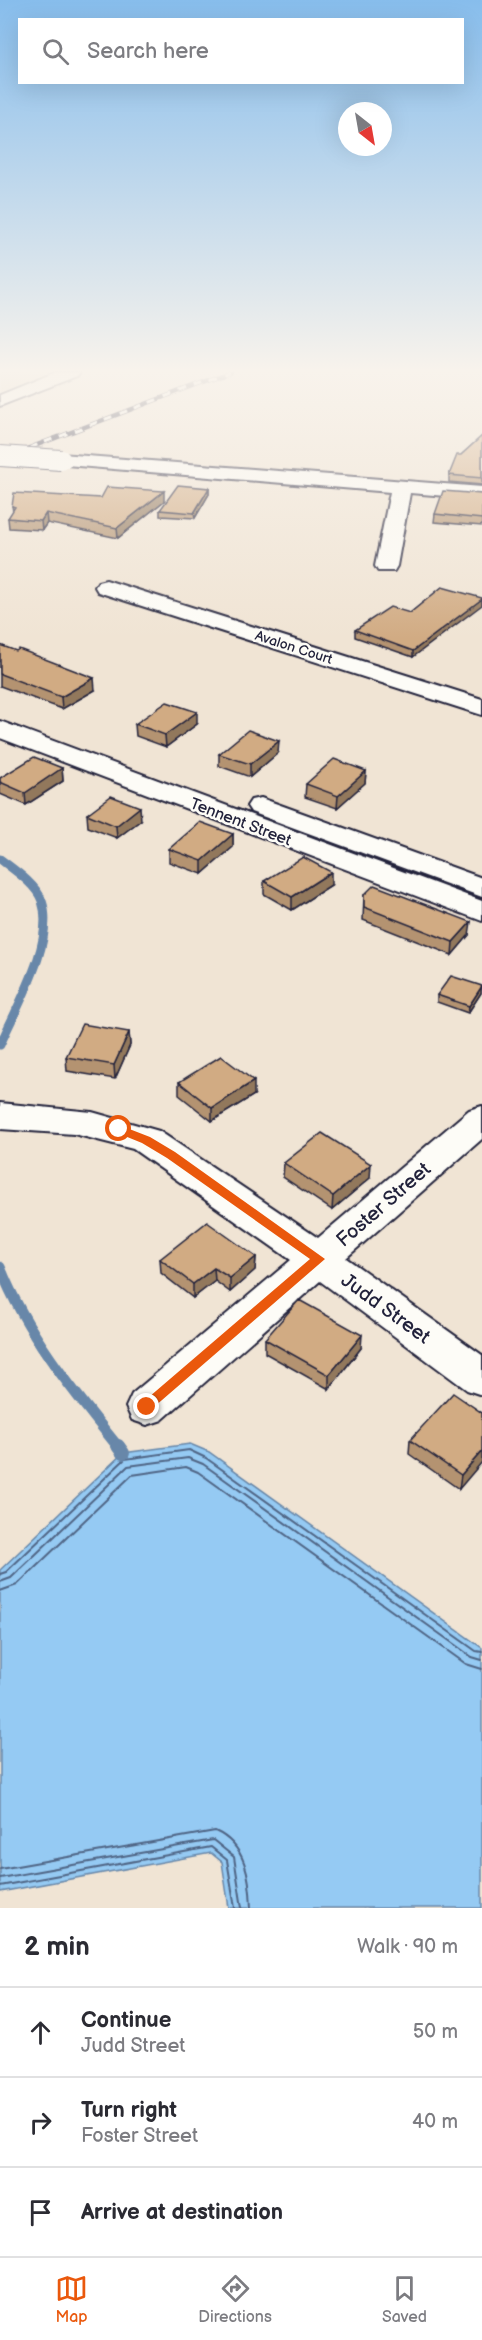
<!DOCTYPE html>
<meta charset="utf-8">
<style>
:root{--surface:#fff;--page:#f2f2f3;--text:#2b2b33;--muted:#7c7c81;--line:#e1e1e2;--accent:#ea580c}
body{margin:0;font-family:"Balsamiq Sans",sans-serif;background:var(--page);color:var(--text)}
.compass{position:absolute;left:338px;top:102px;width:54px;height:54px;border-radius:50%;background:var(--surface);box-shadow:0 6px 24px #0002;rotate:149deg}
.stop{position:absolute;width:18px;height:18px;margin:-14px;border:4px solid #ea580c;border-radius:50%;background:#fff}
.stop.end{background:#ea580c;border-color:#fff;box-shadow:0 2px 6px #0008}
.list{margin:0;padding:0;list-style:none}
h2{display:flex;justify-content:space-between;align-items:center;height:78px;margin:0;padding:0 24px;font-size:26px}
h2 small{font-size:20px;font-weight:400;color:var(--muted)}
.list li{display:grid;grid-template-columns:39px 1fr auto;gap:18px;align-items:center;box-sizing:border-box;height:90px;padding:0 24px;border-top:2px solid var(--line)}
.list b{display:block;font-size:22px;white-space:nowrap}
.list p{margin:0;font-size:20px;white-space:nowrap;color:var(--muted)}
.list em{font-size:20px;font-style:normal;color:var(--muted)}
.icon{flex:none;width:33px;height:33px;fill:none;stroke:currentColor;stroke-width:2;stroke-linecap:round;stroke-linejoin:round}
.map{position:relative;flex:none;width:482px;height:1908px;overflow:hidden}
.search{position:absolute;background:var(--surface);box-shadow:0 6px 24px #0002;left:18px;right:18px;top:18px;height:66px;display:flex;align-items:center;gap:15px;box-sizing:border-box;padding:0 21px;border-radius:0px;color:var(--muted);font-size:22px}
.sheet{height:348px;background:var(--surface)}
nav{display:flex;justify-content:space-around;align-items:center;box-sizing:border-box;height:84px;border-top:2px solid var(--line);background:var(--surface);font-size:16px;color:var(--muted)}
nav a{display:grid;justify-items:center;gap:3px}
nav .on{color:var(--accent)}
.map>svg:first-child{display:block}
.built{fill:#e7d3bc}
.water{fill:#95caf3;stroke:#6787a9;stroke-width:1.5}
.lines{fill:none;stroke-linecap:round;stroke-linejoin:round}
.shore{stroke:#506585;stroke-width:2}
.stream-far2{stroke:#6787a9;stroke-width:9}
.stream-far1{stroke:#6787a9;stroke-width:11}
.stream{stroke:#6787a9;stroke-width:14}
.minor-casing{stroke:#22223b;stroke-width:4}
.minor{fill:#fdfcf7;fill-rule:evenodd}
.rail-casing{stroke:#22223b;stroke-width:4.5}
.rail{stroke:#fdfcf7;stroke-width:3;stroke-dasharray:8;stroke-linecap:butt}
.minor-bridge-casing{stroke:#22223b;stroke-width:22;stroke-linecap:butt}
.minor-bridge{stroke:#fdfcf7;stroke-width:20}
.wall{fill:#b49371;stroke:#22223b;stroke-width:1.5}
.shaded-wall{fill:#92785c;stroke:#22223b;stroke-width:1.5}
.building{fill:#d1ab83;stroke:#22223b;stroke-width:1.5}
.route{fill:#ea580c}
.labels{text-anchor:middle;stroke-width:5;stroke-linejoin:round;paint-order:stroke}
.far-street-label{font-size:14px;fill:#22223b;stroke:#fdfcf7}
.street-label{font-size:16px;fill:#22223b;stroke:#fdfcf7}
.near-street-label{font-size:20px;fill:#22223b;stroke:#fdfcf7}
</style>
<div class="map">
<svg width="482" height="1908" viewBox="0 0 482 1908">
<rect width="100%" height="100%" fill="#f0e4d4"/>
<filter id="ink" filterUnits="userSpaceOnUse"><feTurbulence type="fractalNoise" baseFrequency=".0167" numOctaves="2"/><feDisplacementMap in="SourceGraphic" scale="12" xChannelSelector="R" yChannelSelector="G"/><feConvolveMatrix kernelMatrix="1 2 1 2 8 2 1 2 1" color-interpolation-filters="sRGB"/></filter>
<g filter="url(#ink)">
<path class="built" d="M0,372H48L0,392Z"/>
<path class="water" d="M190,1444L209,1452L482,1648V1908H229L222,1862L211,1853L0,1892V1570L123,1453Z"/>
<g class="lines">
<path class="shore" d="M0,1574L6,1572L125,1459L189,1450L206,1458L476,1651L482,1652
M0,1582L11,1578L128,1466L188,1458L203,1464L472,1657L482,1660
M0,1591L17,1585L132,1475L186,1467L198,1472L466,1664L482,1669
M0,1869L215,1831C246,1845 250,1877 251,1908
M0,1878L213,1840L234,1857L242,1908
M0,1886L211,1847L227,1860L235,1908"/>
<path class="stream-far2" d="M0,859C13,869 37,885 42,901C56,942 16,1008 0,1045"/>
<path class="stream-far1" d="M0,1267C27,1335 73,1391 119,1448"/>
<path class="stream" d="M118,1446L123,1453"/>
<defs>
<path id="minor" d="M56,372H80L77,376L0,406V395Z
M61,454L482,487V499L410,493L397,566L394,571H378L375,566L390,492L54,464L51,460L54,456Z
M106,580L482,699V715L98,592L95,587L98,582Z
M0,721L482,901V921L0,738Z
M261,798L482,878V897L251,812L247,806L251,800Z
M0,1103L92,1112L159,1131L318,1238L469,1110L482,1106V1139L346,1258L482,1355V1395L467,1390L320,1281L162,1420L147,1425L132,1420L126,1407L132,1394L291,1260L133,1149L74,1134L0,1129Z"/>
</defs>
<use href="#minor" class="minor-casing"/>
<use href="#minor" class="minor"/>
<defs>
<path id="rail" d="M0,459L230,372"/>
</defs>
<use href="#rail" class="rail-casing"/>
<use href="#rail" class="rail"/>
<defs>
<path id="minor-bridge" d="M0,456L61,460"/>
</defs>
<use href="#minor-bridge" class="minor-bridge-casing"/>
<use href="#minor-bridge" class="minor-bridge"/>
</g>
<path class="wall" d="M482,436V485L449,482V475L461,455Z
M209,488V494L195,518L160,516V510Z
M482,494V526L434,522L435,514Z
M164,501L118,538L47,523L42,530L9,528L8,518L13,512L12,506Z
M442,587L413,657L355,637V630L410,613Z
M0,645L95,690L62,709L0,686Z
M135,724H197L166,747L136,736Z
M278,753L250,777L219,766V754Z
M62,768L63,781L26,805L0,794V778Z
M366,771L365,783L337,808L305,797L306,784Z
M87,814L141,820L117,838L88,827Z
M233,834V847L202,874L169,862V849Z
M264,881L331,885L292,910L264,894Z
M364,895L469,935L452,955L363,920Z
M482,986L481,993L468,1013L437,1002V995Z
M129,1032L130,1045L115,1079L67,1071L66,1057Z
M179,1082L254,1095L212,1121L179,1095Z
M284,1163L370,1178L332,1210L283,1177Z
M256,1257L255,1270L230,1292L215,1281L193,1298L161,1273L160,1259Z
M265,1339L361,1348L329,1389L265,1353Z
M482,1413L459,1489L409,1454L410,1440Z"/>
<path class="shaded-wall" d="M209,488V494L195,518L194,513Z
M164,491V501L118,538L117,528Z
M46,513L47,523L42,530L41,521Z
M482,599V605L413,657V651Z
M94,678L95,690L62,709L61,697Z
M197,712V724L166,747L165,735Z
M279,741L278,753L250,777V764Z
M62,768L63,781L26,805L25,793Z
M366,771L365,783L337,808L338,796Z
M140,807L141,820L117,838L116,826Z
M233,834V847L202,874V861Z
M331,872V885L292,910V897Z
M471,922L469,935L452,955L453,942Z
M482,986L481,993L468,1013L469,1006Z
M129,1032L130,1045L115,1079L114,1065Z
M254,1081V1095L212,1121V1108Z
M371,1164L370,1178L332,1210L333,1196Z
M256,1257L255,1270L230,1292V1278Z
M214,1268L215,1281L193,1298V1284Z
M362,1335L361,1348L329,1389V1375Z
M482,1451V1462L459,1489L461,1475Z"/>
<path class="building" d="M482,436V478L449,475L457,455H461Z
M178,485L209,488L194,513L160,510Z
M107,487L164,491L117,528L46,513L41,521L8,518L15,507L12,506L14,493L101,498Z
M443,491L482,494V519L435,514Z
M442,587L482,598V599L413,651L355,630L390,607L410,613Z
M0,645L16,651L19,649L94,678L61,697L0,674Z
M167,702L197,712L165,735L135,724Z
M248,730L279,741L250,764L219,754Z
M34,757L62,768L25,793L0,782V778Z
M334,759L366,771L338,796L306,784Z
M111,796L140,807L116,826L87,814Z
M200,822L233,834L202,861L169,849Z
M303,857L331,872L292,897L264,881Z
M374,885L471,922L453,942L364,907V895Z
M451,976L482,986L469,1006L437,995Z
M82,1024L129,1032L114,1065L66,1057Z
M221,1056L254,1081L212,1108L179,1082Z
M322,1133L371,1164L333,1196L284,1163Z
M207,1222L256,1257L230,1278L214,1268L193,1284L160,1259Z
M299,1300L362,1335L329,1375L265,1339Z
M453,1393L482,1413V1451L461,1475L410,1440Z"/>
</g>
<linearGradient id="sky" x2="0" y2="1"><stop stop-color="#87bdec"/><stop offset="0.58" stop-color="#f8f3ec"/><stop offset="1" stop-color="#f8f3ec" stop-opacity="0"/></linearGradient>
<rect width="482" height="639" fill="url(#sky)"/>
<path class="route" d="M119,1125L150,1137L175,1152L325,1259L147,1413L140,1407L142,1403L310,1259L167,1158L142,1143L115,1132L114,1129Z"/>
<g class="labels">
<g class="far-street-label">
<text transform="translate(294 647) rotate(18)" y="5">Avalon Court</text>
</g>
<g class="street-label">
<text transform="translate(241 821) rotate(21)" y="6">Tennent Street</text>
</g>
<g class="near-street-label">
<text transform="translate(383 1204) rotate(-41)" y="7">Foster Street</text>
<text transform="translate(386 1308) rotate(36)" y="7">Judd Street</text>
</g>
</g>
</svg>
<svg class="compass" viewBox="-18 -18 36 36"><path d="M0-13l5 13h-10z" fill="#e53935"/><path d="M0 13l5-13h-10z" fill="#7c7c81"/></svg>
<div class="stop" style="left:119px;top:1129px"></div>
<div class="stop end" style="left:147px;top:1407px"></div>
<div class="search"><svg class="icon" aria-label="search" viewBox="0 0 24 24"><circle cx="10" cy="10" r="6"/><path d="M15 15l6 6"/></svg>Search here</div>
</div>
<section class="sheet">
<h2>2 min<small>Walk · 90 m</small></h2>
<ul class="list">
<li><svg class="icon" aria-label="ahead" viewBox="0 0 24 24"><path d="M12 20V5M6 11l6-6 6 6"/></svg><div><b>Continue</b><p>Judd Street</p></div><em>50 m</em></li>
<li><svg class="icon" aria-label="right" viewBox="0 0 24 24"><path d="M7 20v-9h11M14 6l5 5-5 5"/></svg><div><b>Turn right</b><p>Foster Street</p></div><em>40 m</em></li>
<li><svg class="icon" aria-label="arrive" viewBox="0 0 24 24"><path d="M6 21V4h12l-3 4 3 4H6"/></svg><div><b>Arrive at destination</b></div></li>
</ul>
</section>
<nav>
<a class="on"><svg class="icon" aria-label="map" viewBox="0 0 24 24"><path d="M3 6l6-2 6 2 6-2v14l-6 2-6-2-6 2zM9 4v14M15 6v14"/></svg>Map</a>
<a><svg class="icon" aria-label="directions" viewBox="0 0 24 24"><path d="M12 3l9 9-9 9-9-9zM9 14v-3h6M13 9l2 2-2 2"/></svg>Directions</a>
<a><svg class="icon" aria-label="saved" viewBox="0 0 24 24"><path d="M7 4h10v16l-5-4-5 4z"/></svg>Saved</a>
</nav>
